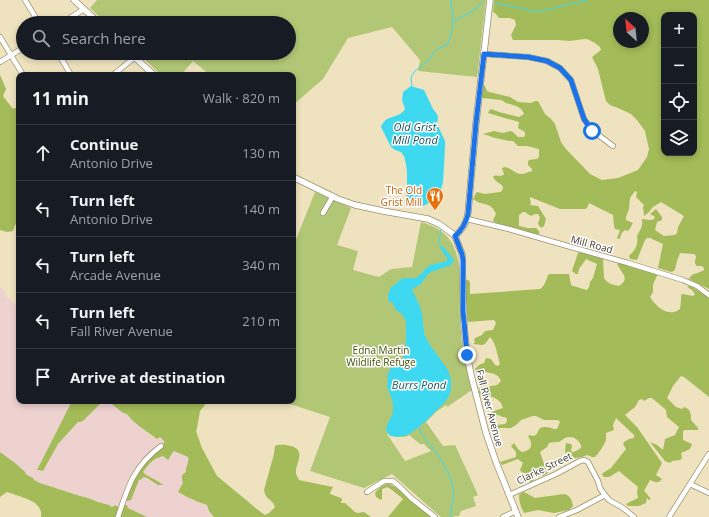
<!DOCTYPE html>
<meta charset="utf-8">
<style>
:root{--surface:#171b24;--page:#20242c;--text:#f1f3f6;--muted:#9ea1a6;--line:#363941}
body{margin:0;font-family:"Open Sans",sans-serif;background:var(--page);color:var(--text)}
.controls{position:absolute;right:12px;top:12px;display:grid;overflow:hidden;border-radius:8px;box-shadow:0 2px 6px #0003}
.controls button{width:36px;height:36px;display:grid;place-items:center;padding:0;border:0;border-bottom:1px solid var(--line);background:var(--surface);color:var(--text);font:20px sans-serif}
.compass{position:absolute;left:613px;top:12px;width:36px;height:36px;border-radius:50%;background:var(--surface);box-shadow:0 2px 6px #0003;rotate:333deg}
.stop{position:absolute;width:12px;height:12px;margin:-9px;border:3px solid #1a73e8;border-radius:50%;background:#fff}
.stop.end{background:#1a73e8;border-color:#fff;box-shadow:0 1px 4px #0008}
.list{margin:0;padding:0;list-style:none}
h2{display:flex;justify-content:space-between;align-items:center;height:52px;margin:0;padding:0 16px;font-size:17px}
h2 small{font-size:13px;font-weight:400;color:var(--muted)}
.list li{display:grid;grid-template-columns:26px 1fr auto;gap:12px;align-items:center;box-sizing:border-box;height:56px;padding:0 16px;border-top:1px solid var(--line)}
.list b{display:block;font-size:15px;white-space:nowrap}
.list p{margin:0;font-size:13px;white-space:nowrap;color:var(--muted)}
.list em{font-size:13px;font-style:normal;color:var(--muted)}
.icon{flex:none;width:22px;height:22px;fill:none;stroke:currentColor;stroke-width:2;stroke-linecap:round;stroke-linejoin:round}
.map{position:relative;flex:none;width:709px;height:517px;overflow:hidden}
.search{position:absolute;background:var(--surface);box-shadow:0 2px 6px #0003;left:16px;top:16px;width:280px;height:44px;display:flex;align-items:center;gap:10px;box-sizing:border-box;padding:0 14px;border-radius:22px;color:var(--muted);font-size:15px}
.panel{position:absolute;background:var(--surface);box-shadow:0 2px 6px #0003;left:16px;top:72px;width:280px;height:332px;border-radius:8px}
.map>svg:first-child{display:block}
.industrial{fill:#edd2d0}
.green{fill:#b2c776;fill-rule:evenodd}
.forest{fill:#a3bb58;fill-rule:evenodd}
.water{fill:#3ed9f1}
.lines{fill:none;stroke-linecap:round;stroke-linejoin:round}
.stream{stroke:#3ed9f1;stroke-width:1}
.minor-casing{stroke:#9c916f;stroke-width:6}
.major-casing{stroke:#9c916f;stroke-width:7}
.minor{stroke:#fff;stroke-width:4.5}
.major{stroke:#fff;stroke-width:5.5}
.route{stroke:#1a73e8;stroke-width:5}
.labels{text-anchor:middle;stroke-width:3;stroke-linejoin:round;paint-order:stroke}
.food-label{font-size:10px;fill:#c56008;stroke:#fff;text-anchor:end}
.street-label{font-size:10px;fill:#3c3829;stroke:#fff}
.park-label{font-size:10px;fill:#435105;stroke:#fff}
.water-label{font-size:11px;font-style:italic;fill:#14535d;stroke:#fff}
</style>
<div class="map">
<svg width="709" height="517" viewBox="0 0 709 517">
<rect width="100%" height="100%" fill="#efe3bf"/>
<path class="industrial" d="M0,287L6,293L4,295L19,308V401H72L37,469L43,471L58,444L78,422H81L84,420L103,401H108L123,413L127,414L131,419L152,437L157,439L159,436L164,441V443L162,446L148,456L131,500L139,479L143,477L147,478L158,485L162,483L153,478L144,474L143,472L152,461L155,458L163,456L165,458L170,459L173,452L174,451L188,457L189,459L186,469V472L182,475V478L183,483L179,494L190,498L192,500L207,505L209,511L214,517H147L128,508L127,505H125L122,511L115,505L114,506L112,507L109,505L98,502L88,498L80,496L40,483L34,480L33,478L27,475L24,471L15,463L0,452Z"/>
<path class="green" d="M97,0H486L477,77L418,71L420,60L392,27L348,38L323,79L293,105V75H210L193,61L181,75H161L138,53H289V23H106L90,8Z
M315,192L351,208L337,245L358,251L353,270L379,277L391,269L412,267L421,222C455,232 459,252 460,284C460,300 459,317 461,333C462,352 467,372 472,390L447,407L446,405L436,412L426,422L443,446L455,445L478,495L473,497L476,506L461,511L459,516H454V517H441L392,474L364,488L310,471L330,417L281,401H293V247ZM389,433C394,436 404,439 409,435L420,444H424L431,451L405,461L387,434Z"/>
<path class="forest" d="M494,0H709V289L689,279C691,273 698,274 704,270V268L702,266H697C693,262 696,260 696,256L694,254L680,253L677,261L675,269L674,271L671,272L658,268L663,244L650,238H647L645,240L637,260L630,259L629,256C630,254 632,253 633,252C637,248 638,241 637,236C640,229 643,228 642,219C646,219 650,221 654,219L655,217L650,214L656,209L662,217V220L657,222L655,230L664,236L675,235L677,233L678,227L684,216L661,202L653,207L648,213L644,216L643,207L644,205L636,197L637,192L635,191L630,198L629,209L626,217V220L633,223L629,230L627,231L625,230C622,232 620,235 620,239L617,238L620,230L615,229L614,226L613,215L589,203L587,208L585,209H560L530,197V200L531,202L530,205L538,206L546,219L544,226L541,228L538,224L540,217L538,214H535L531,216L525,212H523L519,215V226L528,228H536C538,230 540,231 539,234L535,235L494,222L493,220L496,214C490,200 483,207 473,199L476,193L477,192L485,194L500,192L502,191L503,187C500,182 494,182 493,176C497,174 501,178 504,174L502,168L505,167C511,168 516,174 521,174C524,174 528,172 532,171V169L528,165V162L529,160L537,159L539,157V149L527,146H518L513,141C504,141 492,137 483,134L494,131L503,133L510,131L513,132L518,137H524L525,135V132L518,128L519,122L488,113L489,111L491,109L499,112L519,117L524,114C522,107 516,106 510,104C506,104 504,101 501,100C495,99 488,99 482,98V86H485L487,91L489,92L510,97L518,102L531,103L535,101H538L545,114L551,119L555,124L561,142L566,149L590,174L602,180L618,178L638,170L647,157L649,149L645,131L637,120L631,114L618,108L610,105L606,101L598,69L592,57L601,50L600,47L595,43L587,39H585L569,41L558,40H513L511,35L516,25L515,20L510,18H499L496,14L493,12ZM664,15H694V153H664ZM619,18H643V42H619Z
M0,75L6,89L3,96L13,109L18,107L19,108V222L15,225L13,231L7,232L0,230Z
M581,252L603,259L604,278C608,284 613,285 619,286C631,278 621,273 617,264L619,263L658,274L653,284V292L650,297C656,307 669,318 680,309L681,301V295L683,294L693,296L695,294L692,290L687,287L689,286L692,287L709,298V397L684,377L681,376L673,386L667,398L676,407L682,409L684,407C691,409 691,414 691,420L698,428V430H685L683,431V440L692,444L690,449L681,453L682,458L680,460L672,461L670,463L665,461L650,442L657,445L663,450L665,439L675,435L679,427L667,417L666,410L652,398H649L644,401L642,399L639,400L635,407L625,415L637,427L662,463L656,475L662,479C658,484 655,482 650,480L644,491L646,493L651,499L649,500L647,498L646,503L639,506H628L626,504L638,498L637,492L638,487L619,471L609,477H604L602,475L603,473L611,468L626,449L623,444L624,442L629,439L634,438V435L616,418L613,425L614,430L606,433C606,435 606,438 606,440C605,444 598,454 595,457H592L587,455L582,457L568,459L565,451L566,443L571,444L572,446L571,450L572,452H574L581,448V445C578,439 572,435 565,438C563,439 561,441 559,442C556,442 552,442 549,443L547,447L540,452L546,470L548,473L543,476L537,470L535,471L534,480L530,483L527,473C523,473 522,473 520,470L523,463L518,459L502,465L500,462L516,457V452L511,446L514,443L518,449L522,452C533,450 533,444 528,436L530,435L532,436L536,435L540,428C545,426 549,427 554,429H557L560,422L558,420H544L536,416H533L521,420L516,425L511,428H500L496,430L493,429L491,427L496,425L505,424L507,421V419L505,417H502L499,415L489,417L487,415L491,412L503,408C501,399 494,398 487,395L481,396L479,393V388L497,385L501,381C498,371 484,372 475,372V369L479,365L484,363L486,358L491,359L495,365L498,366L500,364C497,355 497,345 490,337L485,344L482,345L473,344L475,342L474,340L475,338L482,335L485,331L493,330L496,323L495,321L493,320L468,322L467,319L465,280H468L470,282V294L540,289C545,286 546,280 548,275L550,274H569L571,285L573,286L587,290L589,287L590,282L593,278L597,264L586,259L579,269L578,274H576L572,271L578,253Z
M72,401H103L84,420L81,422H78L58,444L43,471L39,470H37Z
M108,401H208L200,411L197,428L196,431L202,448L217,476L258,510L265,515L269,513L275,507C272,498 266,501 264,490L274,454L275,446C281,444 284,445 291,446C307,451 295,463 296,474C297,476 298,478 299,480L333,487L330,493V494L341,498L342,499L341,503H345L355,512L358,513L364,512L371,517H214L209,511L207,505C198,502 186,497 178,492L183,483L182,480V475L186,472C185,467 190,462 188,457L174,451L173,452L168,460L163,456C151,460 151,462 143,472C147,477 157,479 163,485H158L147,478L143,477L142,479L139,480L131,500L127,501L126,499L128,496C126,482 152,456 162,446L164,443V441L160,437L157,439L139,426L131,419L127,414L123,413Z
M0,452L15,463L24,471L27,475L33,478L34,480L40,483L80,496L88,498L98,502L109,505L112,507L114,506L115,505L120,508L125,505H127L128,508L147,517H41C42,512 40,508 37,505C34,500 13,494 7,492L0,497Z
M387,484H390L400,490L408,498L433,517H388L403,499C401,497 391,489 389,488C386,487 385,488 382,489V499L381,500L376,497L375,493C378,489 382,485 387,484Z
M523,492L526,493L535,498L564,494C570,495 572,500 573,506L569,510L554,513L538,510L524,513C521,507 519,502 519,495Z"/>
<path class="water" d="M411,86L424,90L433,109L437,114L438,118L437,124L445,141V147L443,183L440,192L435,196L429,203L421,207L412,206L408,201L406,195L407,187V172L406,164L404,156L401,152L395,150L391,147L381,127C387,113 398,120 405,109L402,100L403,92Z
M443,246L454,260L451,265L431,272L427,275L421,284L414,288L412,290L419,304L422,314L423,324L424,329V334L430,345L448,370L451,380V390L449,396L445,402L425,422L408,435L398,437L390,436L386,430L387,425L393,413V406L392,399L387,387L388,379L387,375L391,368L396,363L402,360L405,353L406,335V321L402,314L396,310L392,302H389C386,294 390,294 390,288C395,286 397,281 402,279C406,277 411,279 415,278C421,276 424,269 429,266C434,263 441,263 447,261V258L440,248Z"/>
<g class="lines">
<path class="stream" d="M495,3L538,12L587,0
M454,21L476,9L481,3H483
M412,87L411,77L415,71L430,59L433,53L439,48L447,45C455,28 453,18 451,0
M430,201L436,205
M441,247L439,242L441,229
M419,426C420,435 427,441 432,447C440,457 452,476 453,489C455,498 451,508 450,517"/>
<defs>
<path id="minor" d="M25,0L39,23
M62,23L84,9
M0,37L23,75
M58,53L71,75
M484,54L528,57L547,61L560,68L571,80L584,119L593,131L613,146
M0,62L23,48
M113,75L135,57
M323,213L333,196
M467,219L509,229L564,245L628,263L683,280L697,286L709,295
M690,484L709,493
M367,492L384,481H393L401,488L411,498L435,517
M509,495L556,474L580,461L584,460L588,462L598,481L600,488L604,494L609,500L623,508L634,517
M118,517C128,486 134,466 161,446
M503,517L516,511
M559,517L577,510L605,495
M669,517L709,454"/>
<path id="major" d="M74,0L99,23
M130,53L154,75
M293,177L338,199L355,205L383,211L428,219L439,224L453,234L455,236L462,254L464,325L467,355L471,375L486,433L496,462L518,517
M455,236C462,230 467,223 468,213L476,123L490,0"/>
</defs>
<use href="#minor" class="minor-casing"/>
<use href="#major" class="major-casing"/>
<use href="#minor" class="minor"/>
<use href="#major" class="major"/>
</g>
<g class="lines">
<path class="route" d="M467,355L463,311V260L462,254L455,236C462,230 466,223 468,214L476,123L484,54L528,57L547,61L560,68L571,80L584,119L592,131"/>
</g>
<defs>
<symbol id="restaurant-pin" viewBox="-11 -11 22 30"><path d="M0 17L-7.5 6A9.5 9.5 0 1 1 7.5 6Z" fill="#e8710a" stroke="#fff"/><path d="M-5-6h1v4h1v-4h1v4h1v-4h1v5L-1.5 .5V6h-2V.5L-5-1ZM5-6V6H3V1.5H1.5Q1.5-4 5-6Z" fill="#fff"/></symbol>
</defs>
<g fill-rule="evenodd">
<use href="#restaurant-pin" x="425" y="186" width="20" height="27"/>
</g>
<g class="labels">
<g class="food-label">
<text x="422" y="194">The Old<tspan x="422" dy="12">Grist Mill</tspan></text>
</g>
<g class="street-label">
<text transform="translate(592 244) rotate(15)" y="4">Mill Road</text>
<text transform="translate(490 408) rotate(75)" y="4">Fall River Avenue</text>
<text transform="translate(544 468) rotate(-26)" y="4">Clarke Street</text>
</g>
<g class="park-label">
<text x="381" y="354">Edna Martin<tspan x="381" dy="12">Wildlife Refuge</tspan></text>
</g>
<g class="water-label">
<text x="415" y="131">Old Grist<tspan x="415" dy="13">Mill Pond</tspan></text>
<text x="419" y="389">Burrs Pond</text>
</g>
</g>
</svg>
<div class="controls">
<button>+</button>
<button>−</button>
<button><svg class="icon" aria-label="locate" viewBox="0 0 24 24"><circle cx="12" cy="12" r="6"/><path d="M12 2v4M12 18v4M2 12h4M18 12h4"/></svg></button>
<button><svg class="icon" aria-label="layers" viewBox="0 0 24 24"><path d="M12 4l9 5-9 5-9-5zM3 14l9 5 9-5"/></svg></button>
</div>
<svg class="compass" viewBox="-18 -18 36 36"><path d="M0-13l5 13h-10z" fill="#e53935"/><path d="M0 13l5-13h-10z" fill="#9ea1a6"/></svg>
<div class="stop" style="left:592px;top:131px"></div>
<div class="stop end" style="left:467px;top:355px"></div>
<div class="search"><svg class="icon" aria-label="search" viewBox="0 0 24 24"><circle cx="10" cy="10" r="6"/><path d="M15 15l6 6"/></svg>Search here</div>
<section class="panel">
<h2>11 min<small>Walk · 820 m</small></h2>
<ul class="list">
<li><svg class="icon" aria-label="ahead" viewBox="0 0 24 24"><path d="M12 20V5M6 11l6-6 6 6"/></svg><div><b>Continue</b><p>Antonio Drive</p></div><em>130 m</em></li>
<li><svg class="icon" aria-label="left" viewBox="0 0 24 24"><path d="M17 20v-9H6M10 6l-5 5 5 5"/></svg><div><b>Turn left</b><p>Antonio Drive</p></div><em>140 m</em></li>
<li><svg class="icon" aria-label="left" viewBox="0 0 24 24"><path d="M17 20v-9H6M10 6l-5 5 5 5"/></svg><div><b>Turn left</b><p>Arcade Avenue</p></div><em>340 m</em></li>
<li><svg class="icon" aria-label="left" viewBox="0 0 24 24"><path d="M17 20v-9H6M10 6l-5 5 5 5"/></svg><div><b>Turn left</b><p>Fall River Avenue</p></div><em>210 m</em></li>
<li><svg class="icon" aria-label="arrive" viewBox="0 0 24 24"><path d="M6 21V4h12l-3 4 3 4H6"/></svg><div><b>Arrive at destination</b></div></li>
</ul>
</section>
</div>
